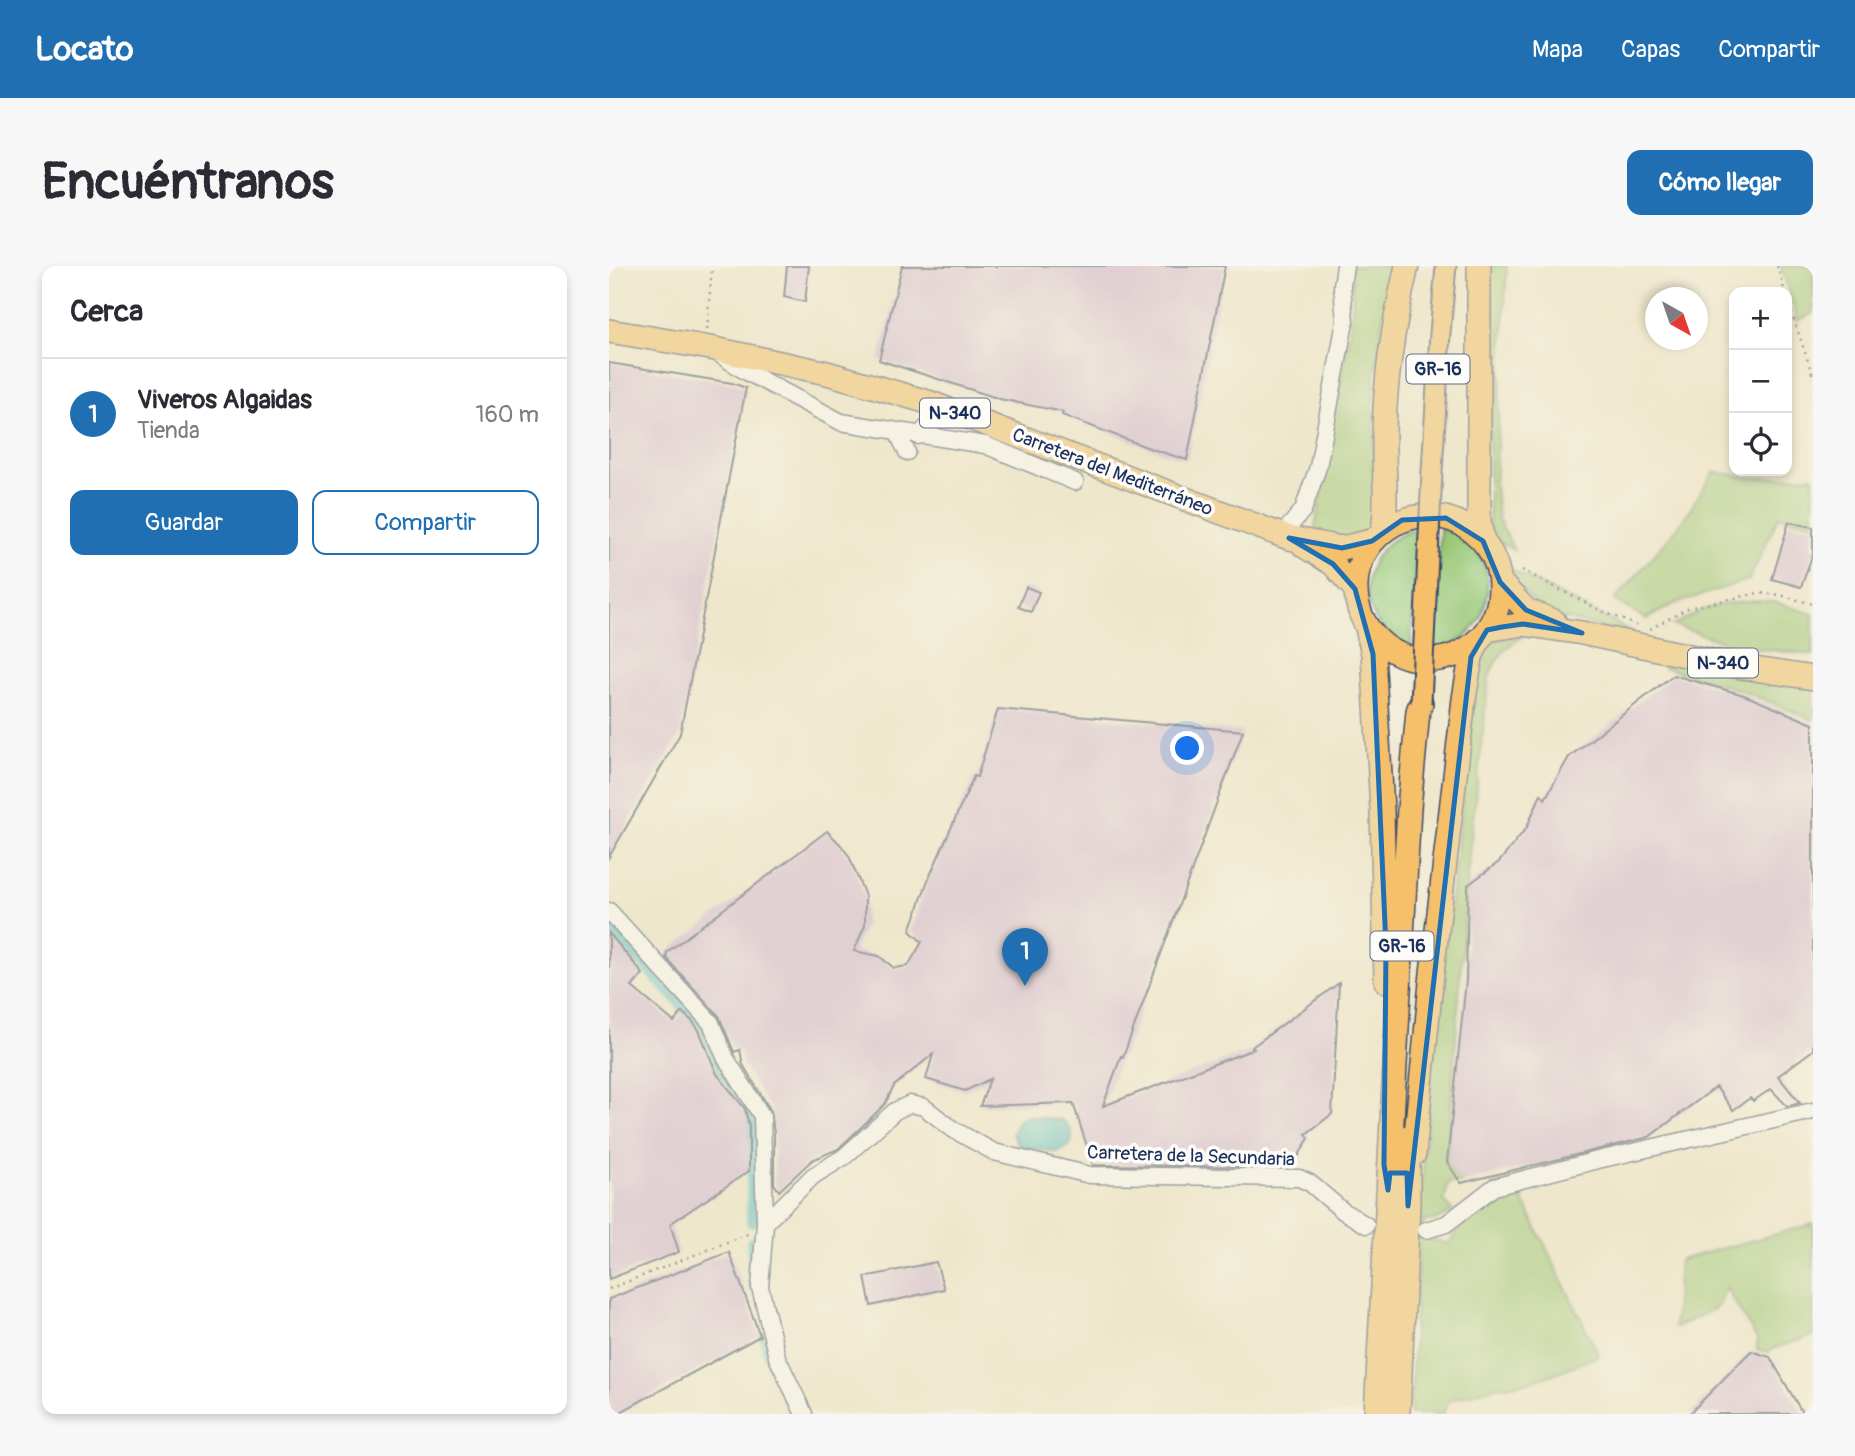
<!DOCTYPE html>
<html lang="es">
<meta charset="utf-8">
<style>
:root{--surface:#fff;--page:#f7f7f7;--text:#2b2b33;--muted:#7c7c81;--line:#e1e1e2;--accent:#1f6fb2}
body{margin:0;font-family:Pangolin,sans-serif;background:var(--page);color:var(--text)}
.controls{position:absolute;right:21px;top:21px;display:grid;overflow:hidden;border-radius:14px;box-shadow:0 4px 10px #0003}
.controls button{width:63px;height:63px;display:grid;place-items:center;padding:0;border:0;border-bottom:2px solid var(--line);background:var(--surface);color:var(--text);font:35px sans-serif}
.compass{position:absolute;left:1036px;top:21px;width:63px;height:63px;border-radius:50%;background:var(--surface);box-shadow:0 4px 10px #0003;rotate:140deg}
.you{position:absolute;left:579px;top:483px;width:24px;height:24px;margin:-18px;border:5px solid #fff;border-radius:50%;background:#1a73e8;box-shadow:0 0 0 10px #1a73e833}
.badge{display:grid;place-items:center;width:46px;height:46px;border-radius:50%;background:var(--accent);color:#fff;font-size:23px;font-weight:700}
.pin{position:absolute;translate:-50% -58px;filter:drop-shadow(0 2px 4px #0008)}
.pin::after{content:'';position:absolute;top:37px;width:24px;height:21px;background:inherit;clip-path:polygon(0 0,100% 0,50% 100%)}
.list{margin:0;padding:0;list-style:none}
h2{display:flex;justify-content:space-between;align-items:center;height:91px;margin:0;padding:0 28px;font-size:30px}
h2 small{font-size:23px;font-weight:400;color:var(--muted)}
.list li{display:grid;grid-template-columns:46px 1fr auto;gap:21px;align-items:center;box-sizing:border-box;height:112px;padding:0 28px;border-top:2px solid var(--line)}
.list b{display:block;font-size:26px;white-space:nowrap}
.list p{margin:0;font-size:23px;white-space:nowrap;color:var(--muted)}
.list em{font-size:23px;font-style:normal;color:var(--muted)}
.actions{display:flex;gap:14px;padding:21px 28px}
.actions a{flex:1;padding:16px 0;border:2px solid var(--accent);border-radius:14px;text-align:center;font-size:24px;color:var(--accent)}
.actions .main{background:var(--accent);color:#fff}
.icon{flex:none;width:38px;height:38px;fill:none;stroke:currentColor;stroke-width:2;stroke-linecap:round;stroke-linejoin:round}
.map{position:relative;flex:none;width:1204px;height:1148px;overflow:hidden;border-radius:14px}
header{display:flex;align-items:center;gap:42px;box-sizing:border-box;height:98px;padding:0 35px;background:var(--accent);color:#fff}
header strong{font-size:33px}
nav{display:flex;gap:38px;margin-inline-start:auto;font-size:24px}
.intro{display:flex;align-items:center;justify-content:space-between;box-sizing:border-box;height:168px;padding:0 42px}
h1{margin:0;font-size:49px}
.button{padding:18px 32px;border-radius:14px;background:var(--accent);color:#fff;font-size:24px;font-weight:700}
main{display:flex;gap:42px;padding:0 42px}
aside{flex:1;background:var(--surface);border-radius:14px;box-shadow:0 4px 10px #0003}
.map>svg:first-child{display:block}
.green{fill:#99c776;stroke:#5a7b6a;stroke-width:2}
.water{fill:#53c1c9;stroke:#377894;stroke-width:2}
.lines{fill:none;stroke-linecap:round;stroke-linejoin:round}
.canal{stroke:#53c1c9;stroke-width:12}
.building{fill:#d0b3da}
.minor-casing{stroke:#3b4b6e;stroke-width:19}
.major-casing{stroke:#3b4b6e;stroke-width:23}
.highway-casing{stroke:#3b4b6e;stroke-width:26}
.path{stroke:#3b4b6e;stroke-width:2.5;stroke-dasharray:2 5;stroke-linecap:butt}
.minor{stroke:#fff;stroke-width:16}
.major{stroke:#f6c06b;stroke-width:19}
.highway{stroke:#f6c06b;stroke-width:23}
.major-bridge-casing{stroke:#3b4b6e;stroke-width:23;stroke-linecap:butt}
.major-bridge{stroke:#f6c06b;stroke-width:19}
.marked{fill:none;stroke:#1f6fb2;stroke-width:5;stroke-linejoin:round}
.labels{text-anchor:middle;stroke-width:7;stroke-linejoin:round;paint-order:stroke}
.shield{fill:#fdfcf7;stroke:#5f6c8c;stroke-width:2}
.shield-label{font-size:18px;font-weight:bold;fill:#1b2f5e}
.street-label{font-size:19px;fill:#1b2f5e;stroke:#fdfcf7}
</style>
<header>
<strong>Locato</strong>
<nav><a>Mapa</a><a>Capas</a><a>Compartir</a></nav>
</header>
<div class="intro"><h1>Encuéntranos</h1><a class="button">Cómo llegar</a></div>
<main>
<aside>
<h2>Cerca<small></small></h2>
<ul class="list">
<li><span class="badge">1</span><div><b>Viveros Algaidas</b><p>Tienda</p></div><em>160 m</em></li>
</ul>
<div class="actions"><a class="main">Guardar</a><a>Compartir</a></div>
</aside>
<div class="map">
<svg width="1204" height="1148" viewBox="0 0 1204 1148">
<rect width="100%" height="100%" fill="#fdfcf7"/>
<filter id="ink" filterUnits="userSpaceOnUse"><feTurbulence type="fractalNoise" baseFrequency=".0143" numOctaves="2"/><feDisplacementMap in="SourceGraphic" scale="14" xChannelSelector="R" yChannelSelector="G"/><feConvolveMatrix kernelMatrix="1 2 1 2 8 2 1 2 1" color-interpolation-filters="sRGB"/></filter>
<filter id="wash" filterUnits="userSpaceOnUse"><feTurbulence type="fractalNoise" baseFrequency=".00686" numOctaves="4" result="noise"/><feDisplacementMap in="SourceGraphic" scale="28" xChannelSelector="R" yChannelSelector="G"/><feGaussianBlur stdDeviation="1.57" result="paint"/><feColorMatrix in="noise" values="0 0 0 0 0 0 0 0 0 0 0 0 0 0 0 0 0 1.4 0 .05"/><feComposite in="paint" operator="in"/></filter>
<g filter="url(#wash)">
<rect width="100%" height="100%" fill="#efe7cc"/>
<path class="green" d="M742,0H786L774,50L765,120V245L759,263L740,273L705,266L713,224V205L740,71L744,36Z
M880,0H898L886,219L889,252L905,284L889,276L880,263Z
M1172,0H1204V47L1189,55Z
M1105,206L1145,212L1204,210V257L1170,250L1140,314L1065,338L1037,353L1006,334L1070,260Z
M808,263L802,379C785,375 773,365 765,350C746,312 768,273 808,263Z
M831,263C838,265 845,266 852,270C898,298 881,379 826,382Z
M899,302L1022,365L999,363L954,352L933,344L902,313Z
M1147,335L1165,336L1204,348V389L1127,380L1064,359L1094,344L1115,338Z
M916,369C898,379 887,391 880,411L860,589L838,895L852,917H839L835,935L844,945L828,954L815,955L814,970L839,978C862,949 874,935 909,924L990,1090L923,1116L886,1121L840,1134L834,1148H801L814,897L825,780L867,416C877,375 873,375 916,369Z
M1054,393L1204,422V454L1137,426L1054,401Z
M1204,958V1070L1163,1083L1159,1086L1148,1084V1073L1117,1022L1109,1041L1065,1062L1070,994Z"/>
<path class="water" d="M417,850L453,854C462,861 465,868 461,879L448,886L410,880L403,868L410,854Z"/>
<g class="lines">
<path class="canal" d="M0,658L48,713L93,758L107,801L144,849L143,956
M143,976L146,1021
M156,1073L160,1090L186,1148"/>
</g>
<g id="blocks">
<path class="building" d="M178,0H200L196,36L175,31Z
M293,0H616L578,194L540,182L453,149L454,146L391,133L270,94Z
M0,97L123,117L137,122L71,468L0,591Z
M1180,256L1204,261V287L1192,321L1163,313Z
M417,321L430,326L422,346L409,341Z
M1064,409L1135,429L1204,458V784L1169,810L1191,837L1178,840L1162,823L1144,835L1141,832L1124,844L1107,821L1040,871L852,917L838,896L857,715L859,619L890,596L918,561L932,528L936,533L960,491Z
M389,443L634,465L514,791L512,790L494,840L645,783L643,781L730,717L723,848L697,868L700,872L683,901L484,899L464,837L371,840L381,813L356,825L317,813L324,788L285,820L276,838L265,849L229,883L203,894L170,925L165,918V867L162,845L134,799L131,784L125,786L110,750L57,692L58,686L218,565L231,578L240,590L256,630V659L245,685L270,690L285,702L299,700L313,676L301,665L319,614L365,510L368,511Z
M0,667L34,708L23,721L65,756L73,746L83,755L90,764L108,808L136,843L140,860V905L61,958L70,986L0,1013Z
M120,986L151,1070L8,1148H0V1033Z
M327,996L335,1023L262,1040L256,1011Z
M1142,1085L1161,1091L1194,1148H1080Z"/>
</g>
</g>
<g filter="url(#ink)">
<use href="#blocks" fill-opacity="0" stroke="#3b4b6e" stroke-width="2"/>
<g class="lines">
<defs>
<path id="minor" d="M110,88L136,105L232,156L376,179L466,216
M288,166L298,186
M309,170L337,143
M673,269L694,244L709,201L736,56L733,19L736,0
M0,645L102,757L116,791L153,850L156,957L151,1021L168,1091L195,1148
M156,957L204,910L235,891L286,845L301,838L315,841L345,864L385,886L481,909L690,912L701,917L734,945L757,959
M817,964L837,958L885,921L989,894L1204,845"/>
<path id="major" d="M823,206L831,67L837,0"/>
<path id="highway" d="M870,0V254L874,275
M0,65L101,82L218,107L319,136L680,272L733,282L763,275
M747 322a72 72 0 1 1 144 0a72 72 0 1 1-144 0Z
M774,265C779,233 774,200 775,167C776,110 785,55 798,0
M695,280L724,298L746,323
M891,316L917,344L945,355
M758,362L764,388L773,543L777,715
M878,364L914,358L973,367L1132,401L1204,412
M805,888L823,707L855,433L862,391L869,375
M767,1148L800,542L809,445L812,437
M789,1148L799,940V871"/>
</defs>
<use href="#minor" class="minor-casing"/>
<use href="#major" class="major-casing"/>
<use href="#highway" class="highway-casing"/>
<path class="path" d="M1168,0L1176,26
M1178,33L1204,110
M98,63L103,0
M913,304L991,344L1031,361
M1041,363L1079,342L1150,327L1171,329L1204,338
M0,1023L141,967"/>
<use href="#minor" class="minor"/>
<use href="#major" class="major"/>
<use href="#highway" class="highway"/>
<defs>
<path id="major-bridge" d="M812,437L823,206"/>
</defs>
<use href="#major-bridge" class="major-bridge-casing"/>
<use href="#major-bridge" class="major-bridge"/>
</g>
</g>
<path d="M0 0H1204V1148H0ZM837,252L874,275L891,316L917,344L973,367L914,358L893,361L878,364L862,391L799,940L798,907H781L779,924L775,899L777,681L764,388L746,323L724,298L680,272L733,282L763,275L793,254Z" fill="#efe7cc" fill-opacity=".55" fill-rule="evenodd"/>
<path class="marked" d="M837,252L874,275L891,316L917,344L973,367L914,358L893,361L878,364L862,391L799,940L798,907H781L779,924L775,899L777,681L764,388L746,323L724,298L680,272L733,282L763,275L793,254Z"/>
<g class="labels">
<g class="shield">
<rect x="797.5" y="88.5" width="63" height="29" rx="5"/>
<rect x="311" y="132.5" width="70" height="29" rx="5"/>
<rect x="1079" y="382.5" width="70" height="29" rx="5"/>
<rect x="761.5" y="665.5" width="63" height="29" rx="5"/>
</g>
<g class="shield-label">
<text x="829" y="109">GR-16</text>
<text x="346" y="153">N-340</text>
<text x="1114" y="403">N-340</text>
<text x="793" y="686">GR-16</text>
</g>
<g class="street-label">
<text transform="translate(504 205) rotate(21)" y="7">Carretera del Mediterráneo</text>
<text transform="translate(582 889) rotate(2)" y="7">Carretera de la Secundaria</text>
</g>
</g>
</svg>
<div class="controls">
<button>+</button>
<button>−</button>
<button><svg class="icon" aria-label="locate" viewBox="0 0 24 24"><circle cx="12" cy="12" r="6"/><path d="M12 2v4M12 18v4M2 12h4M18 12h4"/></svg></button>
</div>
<svg class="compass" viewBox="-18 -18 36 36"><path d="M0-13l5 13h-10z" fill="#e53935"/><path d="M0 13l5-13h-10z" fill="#7c7c81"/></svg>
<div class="you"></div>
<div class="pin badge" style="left:416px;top:720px">1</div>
</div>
</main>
